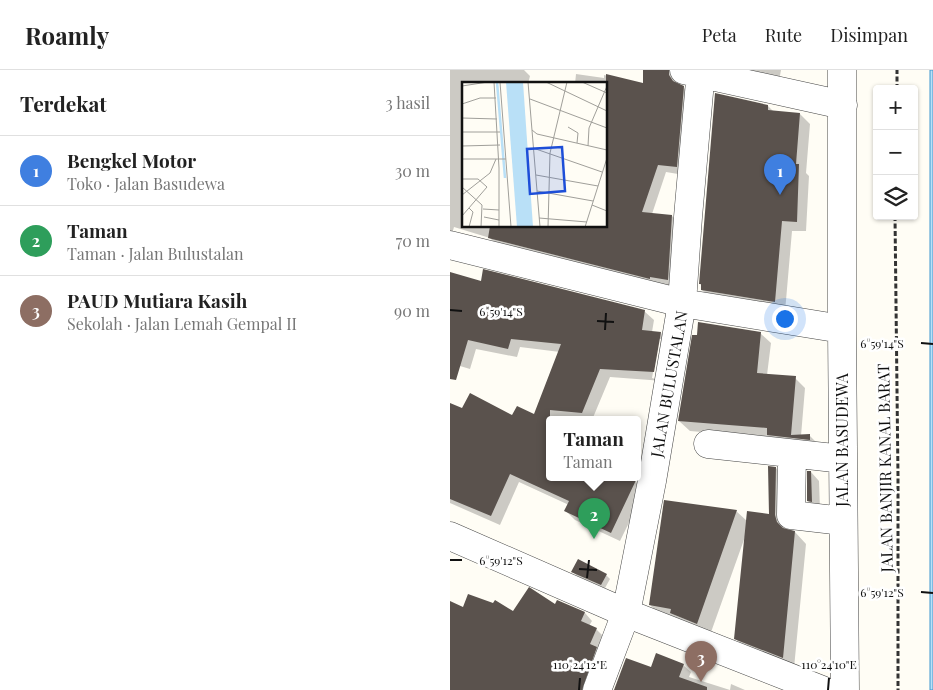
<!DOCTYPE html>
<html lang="id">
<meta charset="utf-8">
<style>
:root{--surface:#fff;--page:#f2f2f2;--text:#222;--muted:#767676;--line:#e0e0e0;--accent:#7c3aed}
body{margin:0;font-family:"Playfair Display",serif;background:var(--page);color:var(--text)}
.controls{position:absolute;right:15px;top:15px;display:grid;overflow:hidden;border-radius:5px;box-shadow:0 1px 4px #0004}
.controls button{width:45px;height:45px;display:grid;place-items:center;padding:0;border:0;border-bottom:1px solid var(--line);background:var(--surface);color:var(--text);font:25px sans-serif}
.you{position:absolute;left:334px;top:248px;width:18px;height:18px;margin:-12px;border:4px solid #fff;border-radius:50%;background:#1a73e8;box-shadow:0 0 0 8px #1a73e833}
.badge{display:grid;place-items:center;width:32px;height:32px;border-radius:50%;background:var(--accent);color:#fff;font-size:16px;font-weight:700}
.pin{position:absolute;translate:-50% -41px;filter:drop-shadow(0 1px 2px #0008)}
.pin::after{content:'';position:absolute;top:26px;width:18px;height:15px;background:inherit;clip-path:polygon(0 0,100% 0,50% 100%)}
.popup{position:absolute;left:96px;top:346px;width:95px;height:65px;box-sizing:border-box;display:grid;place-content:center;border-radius:5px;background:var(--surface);filter:drop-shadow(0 1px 4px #0005);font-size:16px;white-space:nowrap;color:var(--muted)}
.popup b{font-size:19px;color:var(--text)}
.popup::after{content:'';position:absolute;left:50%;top:100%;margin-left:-10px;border:10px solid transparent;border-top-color:var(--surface)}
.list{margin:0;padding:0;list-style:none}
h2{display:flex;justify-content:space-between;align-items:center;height:65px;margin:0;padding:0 20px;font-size:21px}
h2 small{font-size:16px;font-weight:400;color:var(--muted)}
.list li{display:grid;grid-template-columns:32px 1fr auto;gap:15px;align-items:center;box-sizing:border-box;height:70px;padding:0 20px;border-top:1px solid var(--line)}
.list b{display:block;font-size:19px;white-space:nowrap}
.list p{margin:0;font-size:16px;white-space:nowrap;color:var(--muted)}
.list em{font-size:16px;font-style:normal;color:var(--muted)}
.icon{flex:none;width:28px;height:28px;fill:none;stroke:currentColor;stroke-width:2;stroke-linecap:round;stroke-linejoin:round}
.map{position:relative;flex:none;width:483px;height:620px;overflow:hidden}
header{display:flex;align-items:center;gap:30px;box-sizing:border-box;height:70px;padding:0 25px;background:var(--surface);border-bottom:1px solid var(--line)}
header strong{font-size:24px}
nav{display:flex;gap:28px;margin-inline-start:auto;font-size:18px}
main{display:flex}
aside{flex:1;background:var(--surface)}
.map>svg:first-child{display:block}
.water{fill:#b9e0f7;stroke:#3f96cf}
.shadow{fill:#0003;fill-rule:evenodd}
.building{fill:#5a524d}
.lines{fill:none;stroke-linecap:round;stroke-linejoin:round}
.minor-casing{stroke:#444;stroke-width:29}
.path{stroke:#333;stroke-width:3;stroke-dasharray:5 2.5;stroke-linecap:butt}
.minor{stroke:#fff;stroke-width:28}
.ticks{fill:none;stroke:#111;stroke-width:2}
.labels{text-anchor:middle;stroke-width:5;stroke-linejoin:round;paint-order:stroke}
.street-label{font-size:16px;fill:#111;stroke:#fff}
.inset-river{fill:none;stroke:#b9e0f7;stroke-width:2.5}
.inset-road{fill:none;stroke:#a09f9a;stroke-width:1}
.view{fill:#1d4ed8;fill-opacity:0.15;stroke:#1d4ed8;stroke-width:2.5}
.inset-edge{fill:none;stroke:#111;stroke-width:2.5}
.ticks-label{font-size:12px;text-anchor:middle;fill:#111;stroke:#fff;stroke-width:5;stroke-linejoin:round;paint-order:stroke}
</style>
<header>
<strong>Roamly</strong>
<nav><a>Peta</a><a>Rute</a><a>Disimpan</a></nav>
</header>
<main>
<aside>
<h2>Terdekat<small>3 hasil</small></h2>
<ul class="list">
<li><span class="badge" style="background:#3f7fe0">1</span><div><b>Bengkel Motor</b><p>Toko · Jalan Basudewa</p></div><em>30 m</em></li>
<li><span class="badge" style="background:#2e9e5b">2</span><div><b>Taman</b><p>Taman · Jalan Bulustalan</p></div><em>70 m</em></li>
<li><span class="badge" style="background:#8d6e63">3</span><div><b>PAUD Mutiara Kasih</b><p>Sekolah · Jalan Lemah Gempal II</p></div><em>90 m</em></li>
</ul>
</aside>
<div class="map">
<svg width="483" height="620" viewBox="0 0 483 620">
<rect width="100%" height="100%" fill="#fffdf5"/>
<path class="water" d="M480,0H483V620H480Z"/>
<path class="shadow" d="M0,0H74L80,6L78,14H14V156H156V14H125L126,4L154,8V5L214,20L215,0H229L226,5L227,13L233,17L241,25L234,105L216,102L202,144L222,146L230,154L226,217L208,215L48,176L40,168L4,157L2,164L0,163Z
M281,0H331L329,11Z
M318,36L324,42L350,44L360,54L356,103L359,106L356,161H342L335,242L262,230L252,220V216L250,214Z
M0,204L32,213L194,241L204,250L202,262L211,263L220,272L213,311L160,307L142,350H100V408H178L185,411L195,420L170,471L125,450L116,441L119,435L69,412L50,455L0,433V334L12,339L63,347L85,346L110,282L70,277L67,287L26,279L20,299L0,293ZM209,269H211L205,309L202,308Z
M310,263L321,273L317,305L345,308L355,318L351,366H360L370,376L322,368L240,361L229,351Z
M326,398L337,410V460L345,462L356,474L344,598L297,580L285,568L296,464L260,565L212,547L200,535L286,441L297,451L321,446Z
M361,402L369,411L370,440L367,439L358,431Z
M123,502L156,505L160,509L155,518L127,506Z
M107,531L135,543L142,551L139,556L146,559L154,567L140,620H0V533L13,538L64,543L105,536Z
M233,595L241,602L239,607L280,620H165L202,599Z
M281,614L295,620H280Z"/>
<path class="building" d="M193,0H219V5L223,11L234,16L227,97L208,95L192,142L222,145L218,210L200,207V209L38,168L40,156H156V4L193,13Z
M265,23L318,35V40L350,43L346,94H349L347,152L332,151L325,232L251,220V214H249Z
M33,199L195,240L192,260L211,262L204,302L150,299L132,343L100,340V408H187L161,463L114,441L119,431L60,404L41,446L0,429V333L12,338L20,323L62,345L67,336L84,344L111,274L61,269L58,279L18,270L6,310L0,309V202L31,211Z
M248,252L311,262L307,303L346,306L341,365L360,364V370L317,365V358L228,351L242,265H247Z
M318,396L326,397L325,445L327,452L333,458L345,461L333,588L284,569L297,441L319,444Z
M357,401H361L362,432L357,431Z
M214,430L287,440L247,554L220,543L221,539L199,535Z
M128,489L157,504L151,515L121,502Z
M79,517L105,534L107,530L135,542L131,551L147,558L140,574L147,577L132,620H0V531L13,537L18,524L43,533L45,530L63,541Z
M206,583L234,594L229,607L257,617V620H164L176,588L201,597Z"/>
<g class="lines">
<defs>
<path id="minor" d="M234,0L393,35
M392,0V259L395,620
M0,175L232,233L392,259
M258,374L393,389
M342,384L341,445L393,451
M0,466L176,543L372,620
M147,620L176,543L202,411L232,233L238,147L251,0"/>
</defs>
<use href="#minor" class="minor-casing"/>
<path class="path" d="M447,19V0
M445,146L448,406V620"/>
<use href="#minor" class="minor"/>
</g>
<path class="ticks" d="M0,240L12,241M147,251L164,252M155,260L156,243M471,273L483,274M0,490H12M129,499L147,500M137,508L139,490M471,522L483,523M129,620L130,608M378,620L379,608"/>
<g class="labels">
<g class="street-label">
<text transform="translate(219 314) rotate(-80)" y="6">JALAN BULUSTALAN</text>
<text transform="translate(392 370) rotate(-90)" y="6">JALAN BASUDEWA</text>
<text transform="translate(435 398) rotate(-91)" y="6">JALAN BANJIR KANAL BARAT</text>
</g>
</g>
<g transform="translate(12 12)">
<rect width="145" height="145" fill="#fffdf5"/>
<path d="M44,0H61L71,145H55Z" fill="#b9e0f7"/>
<path class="inset-river" d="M35,0L43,96"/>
<path class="inset-road" d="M32,0L37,86V145M38,0L49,145M66,0L78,145M84,0L145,29M120,0L145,11M0,4L26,0M68,17L145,46M0,22L18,16H34M0,36L35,37M106,45L116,51L115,61M70,48L75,52L145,68M0,50H38M0,64L38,63M126,64L127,46L145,4M71,66L140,90M0,77H44M74,93L136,104M0,97H16L25,105L0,134M0,105L20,123L19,145M75,109L131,119M0,113L28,91L34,77M130,123L145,129M21,127L37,128M22,135L37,138M77,136L125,140M7,145L11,130L7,126M86,145L88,71L105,0M123,145L145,76"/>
<path class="view" d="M100,65L103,109L68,112L65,67Z"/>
<rect width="145" height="145" class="inset-edge"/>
</g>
<g class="ticks-label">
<text x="51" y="246">6°59'14"S</text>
<text x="432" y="278">6°59'14"S</text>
<text x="51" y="495">6°59'12"S</text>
<text x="432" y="527">6°59'12"S</text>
<text x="130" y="599">110°24'12"E</text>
<text x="379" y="599">110°24'10"E</text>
</g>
</svg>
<div class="controls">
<button>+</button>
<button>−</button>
<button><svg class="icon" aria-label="layers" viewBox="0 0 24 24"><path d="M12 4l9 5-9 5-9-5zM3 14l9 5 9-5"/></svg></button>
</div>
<div class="you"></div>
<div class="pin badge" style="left:330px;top:125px;background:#3f7fe0">1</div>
<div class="pin badge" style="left:144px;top:469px;background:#2e9e5b">2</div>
<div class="popup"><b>Taman</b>Taman</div>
<div class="pin badge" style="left:251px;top:612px;background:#8d6e63">3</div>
</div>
</main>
